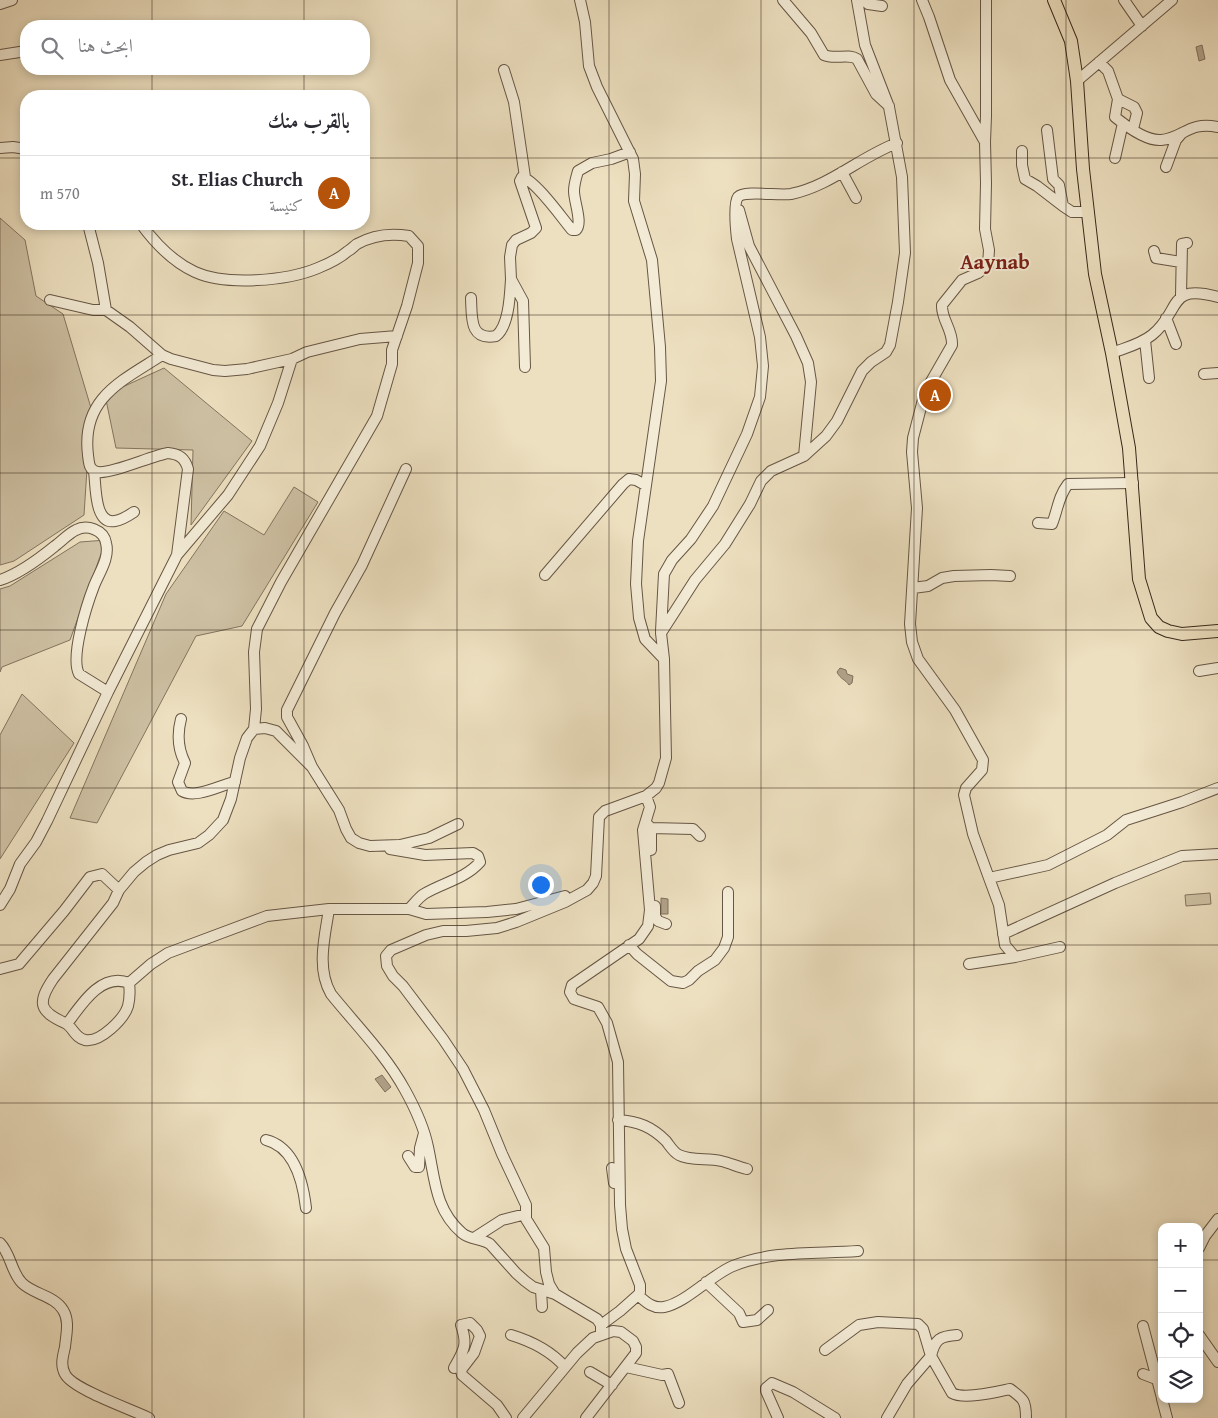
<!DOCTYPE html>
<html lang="ar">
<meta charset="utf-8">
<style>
:root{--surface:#fff;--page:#f7f7f7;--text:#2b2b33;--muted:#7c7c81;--line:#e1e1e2;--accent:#b45309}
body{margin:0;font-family:"Gentium Book Plus",Amiri,serif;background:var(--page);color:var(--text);direction:rtl}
.controls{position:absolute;right:15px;bottom:15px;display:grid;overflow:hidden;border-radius:10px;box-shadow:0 2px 8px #0003}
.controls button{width:45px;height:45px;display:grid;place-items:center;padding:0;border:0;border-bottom:1px solid var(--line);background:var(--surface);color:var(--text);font:25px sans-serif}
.you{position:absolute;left:540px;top:884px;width:18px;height:18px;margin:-12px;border:4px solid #fff;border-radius:50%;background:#1a73e8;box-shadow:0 0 0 8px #1a73e833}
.badge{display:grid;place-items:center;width:32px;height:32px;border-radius:50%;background:var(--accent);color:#fff;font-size:16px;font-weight:700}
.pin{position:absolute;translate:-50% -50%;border:2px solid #fff;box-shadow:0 1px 5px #0006}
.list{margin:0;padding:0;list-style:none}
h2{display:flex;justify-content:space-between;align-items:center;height:65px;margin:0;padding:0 20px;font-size:21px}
h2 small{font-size:16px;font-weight:400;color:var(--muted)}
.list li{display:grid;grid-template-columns:32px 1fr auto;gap:15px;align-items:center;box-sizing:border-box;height:75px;padding:0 20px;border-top:1px solid var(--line)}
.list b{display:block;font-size:19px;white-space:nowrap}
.list p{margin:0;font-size:16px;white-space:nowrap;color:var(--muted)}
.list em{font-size:16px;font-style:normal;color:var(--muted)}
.icon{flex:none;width:28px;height:28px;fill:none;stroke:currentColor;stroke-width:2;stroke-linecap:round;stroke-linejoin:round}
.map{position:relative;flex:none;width:1218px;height:1418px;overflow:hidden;direction:ltr}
.search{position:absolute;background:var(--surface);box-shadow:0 2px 8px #0003;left:20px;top:20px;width:350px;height:55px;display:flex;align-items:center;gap:12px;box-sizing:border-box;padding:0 18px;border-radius:20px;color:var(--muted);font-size:19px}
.panel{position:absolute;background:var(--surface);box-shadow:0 2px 8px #0003;left:20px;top:90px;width:350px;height:140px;border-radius:20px;direction:rtl}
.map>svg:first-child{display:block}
.green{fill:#cec1a4;stroke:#84745f}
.water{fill:#b0a188;stroke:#80715c}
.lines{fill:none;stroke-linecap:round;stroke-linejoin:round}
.minor-casing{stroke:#665644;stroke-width:12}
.major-casing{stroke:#39281a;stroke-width:14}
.minor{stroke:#f3ebd6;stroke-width:10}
.major{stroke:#ede0c0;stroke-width:12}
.grid{fill:none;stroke:#39281a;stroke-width:1;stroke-opacity:0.55}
.labels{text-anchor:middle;stroke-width:4;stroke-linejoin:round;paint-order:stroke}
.quarter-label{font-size:21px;font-weight:bold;fill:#7a1f14;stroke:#f3ebd6}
</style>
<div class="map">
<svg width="1218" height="1418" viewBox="0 0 1218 1418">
<rect width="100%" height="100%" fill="#ede0c0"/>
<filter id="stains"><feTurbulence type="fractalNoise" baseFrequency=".004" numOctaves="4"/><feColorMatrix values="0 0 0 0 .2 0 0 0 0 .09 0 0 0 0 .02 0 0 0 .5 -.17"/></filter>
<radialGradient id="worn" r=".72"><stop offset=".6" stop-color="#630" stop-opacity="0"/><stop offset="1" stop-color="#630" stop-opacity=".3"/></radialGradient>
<path class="green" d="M0,218L25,240L36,296L63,314L91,408L84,515L14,561L0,565Z
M164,368L252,441L191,525L193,450L116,448L105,395Z
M294,487L318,502L242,626L196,636L97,823L70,818L166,594L224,511L264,535Z
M106,540L70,640L2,667L0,672V589L10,586L80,542Z
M22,694L74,743L0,859V735Z
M1210,893L1211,904L1186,906L1185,895Z"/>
<path class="water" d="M1202,45L1205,59L1199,61L1196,47Z
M840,668L846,670L847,674L853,676L852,683L849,685C846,680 840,679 837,672Z
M661,898L668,899V914H661Z
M382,1075L391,1087L385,1092L375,1079Z"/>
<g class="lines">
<defs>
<path id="minor" d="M783,0L811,33L824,55C835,60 848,53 857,59L876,94L889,106
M864,0L868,4L882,6
M922,0L929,17L950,80L985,142L986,116V0
M1124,0L1142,26
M0,4L12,0
M0,55L26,51
M1099,62L1108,71L1118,99L1115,117C1126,126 1146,141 1161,140C1184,138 1188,121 1218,127
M504,70L514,102L525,177
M1077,81L1172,0
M1118,99L1134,107L1137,113L1133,129
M1047,130L1053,179L1059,185L1063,206L1072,212H1088
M985,142L986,183L985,229L989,250L988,265L978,273L962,280L942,305C941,319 953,330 952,345L925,392L913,438L912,452L917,508L910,624L912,642L918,659L955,710L983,760L982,770L966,788L964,795L973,834L989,878
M0,148L13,147L26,149
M1022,151V165L1025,179L1037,186L1063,206
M1115,158L1123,123
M1166,167L1176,140L1182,133
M842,172L856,198
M739,210L749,246L796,336L808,363L811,382L804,456
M88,224L98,263L106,310
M1154,251L1156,258L1181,262
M1181,296L1182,244L1187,243
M471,298C472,317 469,341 496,336C509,326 510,295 511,279
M50,300L93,310H106L130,327L162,355L171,359L213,370L225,371L247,369L292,359L307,352L360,339L397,336
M1166,318L1176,344
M1145,340L1149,378
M1112,353C1125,348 1141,344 1152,335C1182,311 1166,283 1218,297
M162,355C122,381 81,398 88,455C89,463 89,471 98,472C112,474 151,456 168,453C179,454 185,458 188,469L177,555
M525,367L523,301L511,279L510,257L512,245L516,240L531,233L536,228L520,181L522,177C535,180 562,218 572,230H576C583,223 574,202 574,191C574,184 576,178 578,171L592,163L611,159L630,152
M1204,374L1218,373
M94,471C96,485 94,525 115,521C122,520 128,516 134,512
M1038,523L1052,524C1058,509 1058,497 1068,484L1133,483
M545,575L623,484L629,479L636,480L645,485
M0,580C19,574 39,559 55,546C62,541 69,533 76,530C87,524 104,530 106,543C110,558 99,573 94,586C87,604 70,657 79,674L108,692
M913,588L928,586L942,578L954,576L991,575L1010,576
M661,631L664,574L672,560L691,539L713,506L747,434L760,397L763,366L760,337L737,239C736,230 733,204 738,197C745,190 779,196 791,194C830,186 860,157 897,143
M664,659L661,633L695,580L725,544L750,504L761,481L771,471L804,456L826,436L837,421L862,371L871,362L886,352L890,345L898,302L905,253L902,177L889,107L865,45L857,0
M1199,671L1218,668
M181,719C177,734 178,749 185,763L178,782L182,791C196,799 220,785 235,782
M254,729L265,728L276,731L312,767L339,810L346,829L351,838L359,843L370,846L400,845L429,838L458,824
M312,767L303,746L287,717V710L335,613L362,565L406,469
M647,824L651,828L693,829L700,836
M651,828V850
M390,849L425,855L473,853L478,856L480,862C465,879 442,883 424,894C418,898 414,904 409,909
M0,905L10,889L20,864L36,842L47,821L108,692L177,555L228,495L260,446L278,403L292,359
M655,906V916L658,921L666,924
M329,909C325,936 316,968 331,994C356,1025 386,1055 405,1090C415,1108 424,1127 428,1147C435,1179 435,1210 462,1233C470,1240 481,1238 490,1244L516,1273L525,1281L533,1287L555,1294L597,1319L601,1325V1335
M1003,934L1115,883L1182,856L1218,854
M629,945L637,954L671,981L683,983L689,980L698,971L715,960L724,948L728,937V892
M1060,947L1015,957L1005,945L999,905L989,878L1048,865L1107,835L1126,820L1182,802L1218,788
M969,964L1015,957
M0,969L19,964L64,911L90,877L102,874L119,890
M129,983C130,991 130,998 128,1006C124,1019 100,1043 85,1040C75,1038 73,1027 65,1023C39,1011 37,1003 53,979L113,903L119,890L134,872L146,862L157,855L169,850L198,843L209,835L223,820L231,799L240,758L247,738L254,729L256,709L254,652L257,629L281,582L377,416L392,364V350L407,306L418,263V246L409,236C391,233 373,235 357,244C354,246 352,249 348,251C340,258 328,264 318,268C287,281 226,286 195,272C173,262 155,243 141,224
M67,1024C81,1005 101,972 129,983L151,964L168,953L267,916L329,909H409L426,914L487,912L516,909L565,896
M618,1120C638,1121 652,1127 666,1141C670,1146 673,1152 679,1155C690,1161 708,1158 721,1161C730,1163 738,1167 747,1169
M266,1140C294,1147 303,1182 306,1208
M408,1156L415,1167H419L420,1148L424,1133
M612,1168L614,1183L619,1181
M474,1238L502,1220L526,1214
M0,1243C11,1254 11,1272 22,1283C33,1294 55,1296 63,1310C70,1321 66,1335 65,1347C63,1356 60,1365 65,1374C72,1389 131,1409 149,1418
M1199,1248L1205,1236L1218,1219
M706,1282L739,1313L743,1322L757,1320L768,1310
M541,1290L542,1307
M555,1294L549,1284L546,1272L544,1248L526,1219V1205L502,1154L484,1110L463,1069L443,1039L403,986L393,976L387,966L386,956L391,950L426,935L443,931H466L497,928L516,922L565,902L587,890L593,883L596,876L599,817L605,811L646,796L656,788L659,783L666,758L664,659L645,639L639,618L636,584L638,541L661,381L660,347L652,260L634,201L635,174L633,159L597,87L589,66L585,22L580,0
M638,1295C646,1302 653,1309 664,1307C686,1303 711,1275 733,1266C773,1250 816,1254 858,1251
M601,1325L620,1311L638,1295L640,1292V1285L626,1249L622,1229L620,1205L618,1062L607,1023L598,1007L574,999L570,992L572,985L639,939L648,926L650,910L643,830L650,807L646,796
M1143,1326L1162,1398
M511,1335C531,1341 551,1351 565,1367
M957,1335C940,1336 935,1339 931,1356L952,1393C964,1400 996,1392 1010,1389C1024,1399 1026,1401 1026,1418
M1199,1335L1218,1362
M825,1350L859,1325L878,1322L918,1324L923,1329L931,1356L907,1384L887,1418
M626,1367L662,1375L668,1374L679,1403
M454,1368C464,1350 468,1345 461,1325L470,1323L477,1330L480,1336L474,1353L461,1370L462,1375L497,1405L506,1418
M590,1372L612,1385
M1143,1374L1156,1379
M1162,1399L1167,1418
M523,1418L577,1353L593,1338L613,1331L621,1332L633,1341L636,1347V1353L586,1418
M778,1418L766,1391V1388L772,1383L793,1392L835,1418"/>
<path id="major" d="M1054,0L1071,41L1077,81L1083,169L1095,274L1112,353L1129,448L1139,579L1151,618L1159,627L1168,631L1182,634L1218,631"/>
</defs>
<use href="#minor" class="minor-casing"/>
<use href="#major" class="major-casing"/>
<use href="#minor" class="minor"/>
<use href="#major" class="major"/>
</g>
<path class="grid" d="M152,0V26M304,0V26M457,0V1418M609,0V1418M761,0V1418M914,0V1418M1066,0V1418M152,69V96M304,69V96M0,158H26M364,158H1218M152,224V1418M304,224V1418M0,315H1218M0,473H1218M0,630H1218M0,788H1218M0,945H1218M0,1103H1218M0,1260H1162M1199,1260H1218"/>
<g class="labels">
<g class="quarter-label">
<text x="995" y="269">Aaynab</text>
</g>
</g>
<rect width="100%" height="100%" filter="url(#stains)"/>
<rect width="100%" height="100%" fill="url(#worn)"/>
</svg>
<div class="controls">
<button>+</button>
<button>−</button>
<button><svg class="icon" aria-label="locate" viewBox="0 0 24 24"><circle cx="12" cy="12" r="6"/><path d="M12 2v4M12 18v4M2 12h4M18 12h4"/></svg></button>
<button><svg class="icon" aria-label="layers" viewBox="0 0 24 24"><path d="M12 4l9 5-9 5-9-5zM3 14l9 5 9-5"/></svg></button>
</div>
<div class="you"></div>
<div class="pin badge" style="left:935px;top:395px">A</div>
<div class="search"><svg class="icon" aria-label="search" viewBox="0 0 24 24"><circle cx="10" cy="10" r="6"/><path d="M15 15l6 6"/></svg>ابحث هنا</div>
<section class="panel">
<h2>بالقرب منك<small></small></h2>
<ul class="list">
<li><span class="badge">A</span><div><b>St. Elias Church</b><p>كنيسة</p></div><em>570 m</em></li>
</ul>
</section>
</div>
